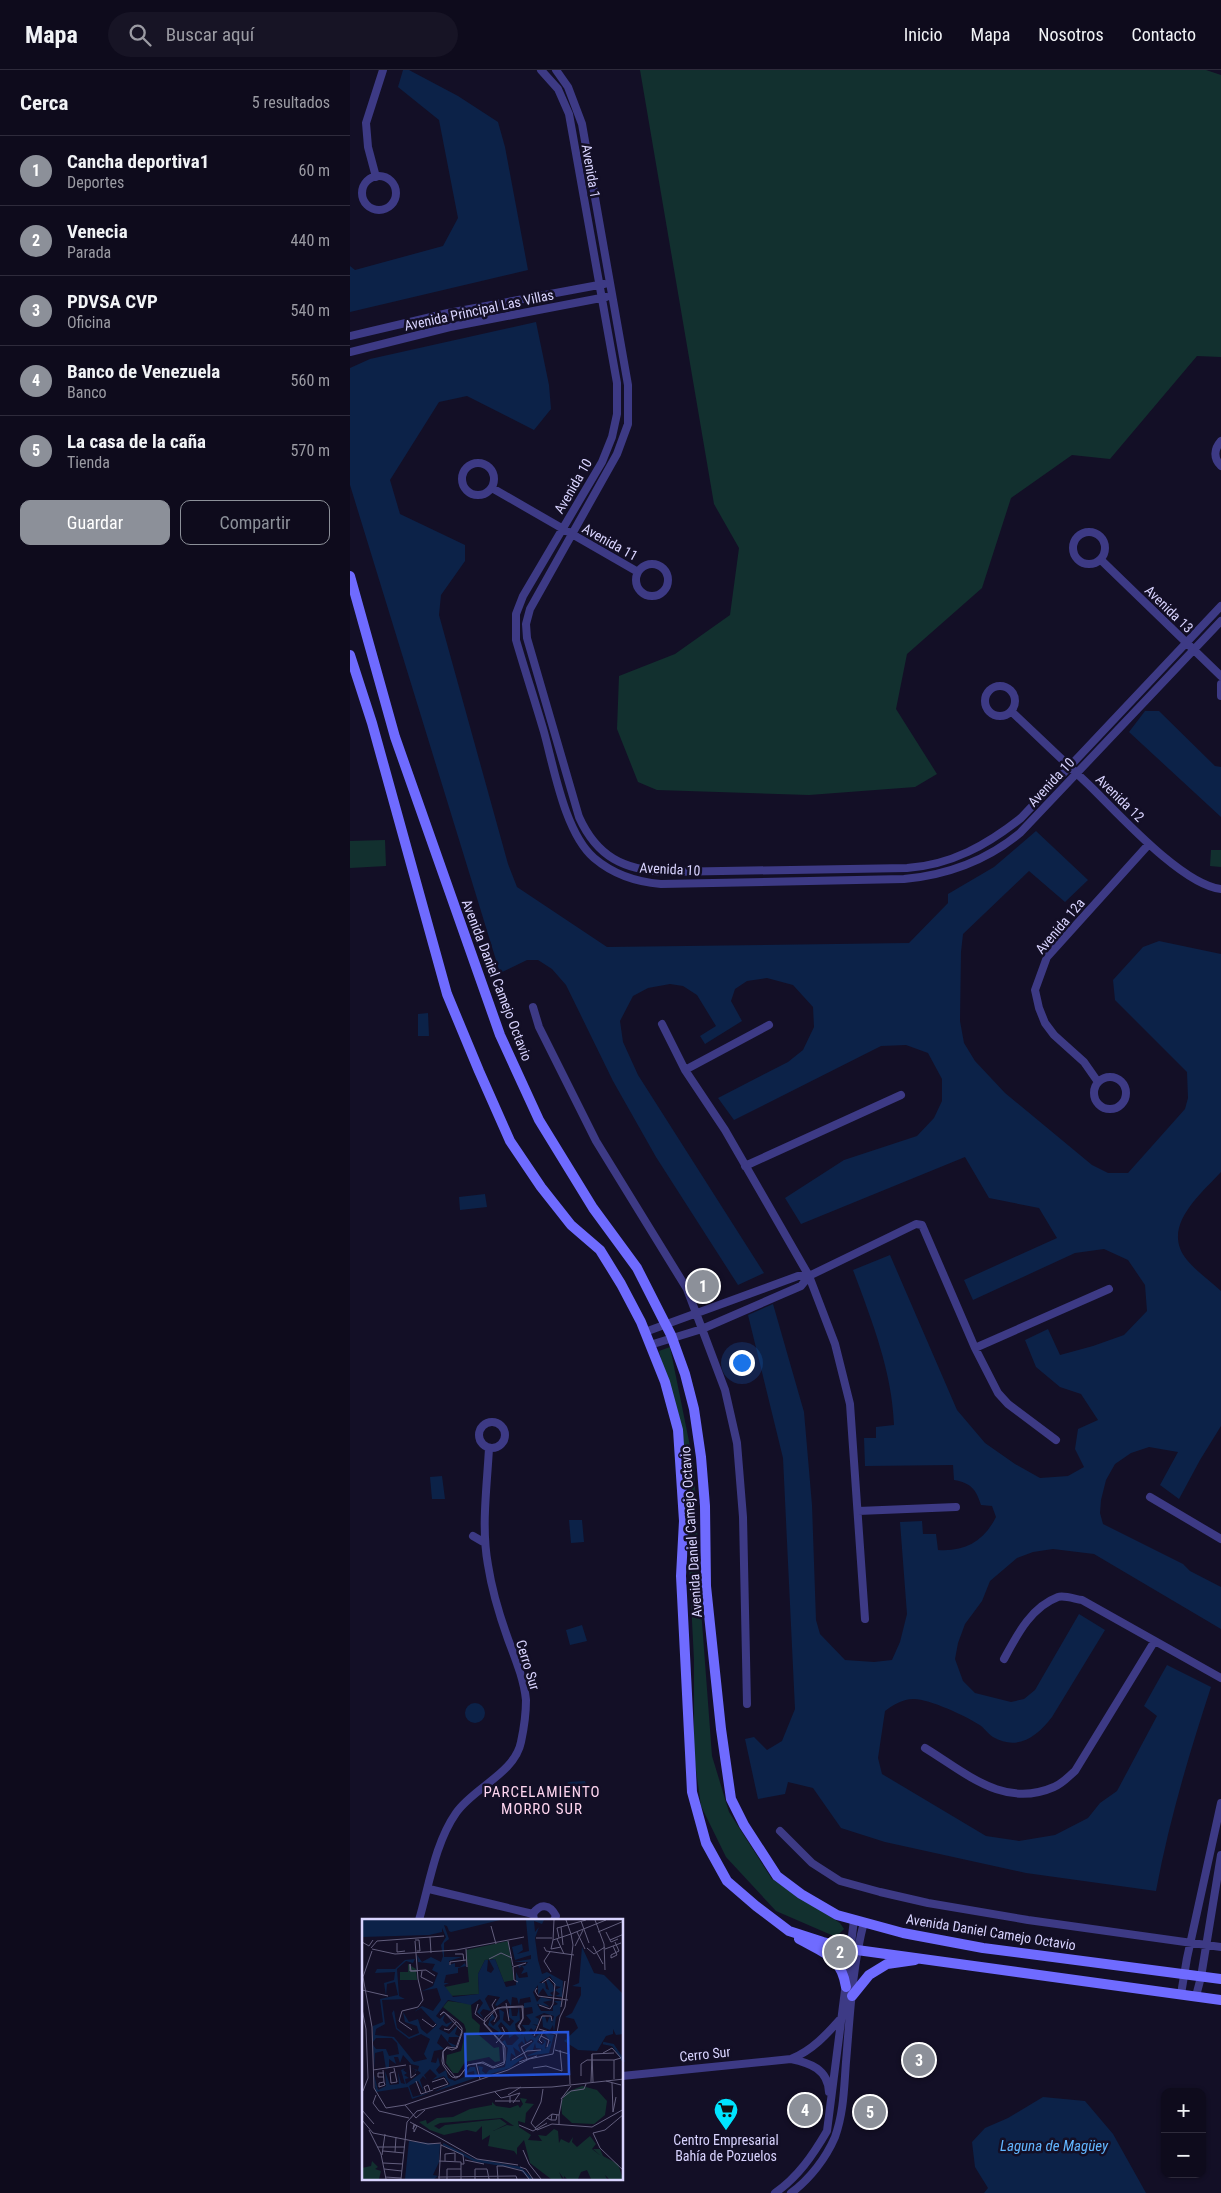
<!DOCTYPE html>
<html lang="es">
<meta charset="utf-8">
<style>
:root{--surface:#0e0b1c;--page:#171425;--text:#f1f3f6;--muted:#9b9ba3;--line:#2e2b3b;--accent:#8c9099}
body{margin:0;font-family:"Roboto Condensed",sans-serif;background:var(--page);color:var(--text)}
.controls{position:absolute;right:15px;bottom:15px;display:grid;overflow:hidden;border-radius:10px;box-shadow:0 1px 4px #0004}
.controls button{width:45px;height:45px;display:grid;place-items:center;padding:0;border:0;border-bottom:1px solid var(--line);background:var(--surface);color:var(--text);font:25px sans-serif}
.you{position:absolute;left:391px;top:1292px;width:18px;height:18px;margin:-12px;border:4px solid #fff;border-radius:50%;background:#1a73e8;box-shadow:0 0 0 8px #1a73e833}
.badge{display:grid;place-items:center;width:32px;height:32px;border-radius:50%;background:var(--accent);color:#fff;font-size:16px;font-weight:700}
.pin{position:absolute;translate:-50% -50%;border:2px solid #fff;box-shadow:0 1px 5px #0006}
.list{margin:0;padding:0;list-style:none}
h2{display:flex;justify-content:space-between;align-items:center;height:65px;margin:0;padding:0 20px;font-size:21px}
h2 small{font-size:16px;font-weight:400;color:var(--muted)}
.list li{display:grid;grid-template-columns:32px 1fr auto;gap:15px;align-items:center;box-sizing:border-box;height:70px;padding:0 20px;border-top:1px solid var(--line)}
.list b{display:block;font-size:19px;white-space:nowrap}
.list p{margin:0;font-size:16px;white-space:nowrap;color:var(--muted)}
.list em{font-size:16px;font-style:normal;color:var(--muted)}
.actions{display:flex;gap:10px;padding:15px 20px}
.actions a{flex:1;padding:11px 0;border:1px solid var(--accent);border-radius:10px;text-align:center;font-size:18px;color:var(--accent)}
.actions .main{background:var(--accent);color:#fff}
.icon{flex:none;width:28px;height:28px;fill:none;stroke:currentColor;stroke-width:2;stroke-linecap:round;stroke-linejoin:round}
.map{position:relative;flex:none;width:871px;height:2123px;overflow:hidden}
header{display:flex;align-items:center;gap:30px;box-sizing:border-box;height:70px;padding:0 25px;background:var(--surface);border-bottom:1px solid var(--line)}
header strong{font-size:24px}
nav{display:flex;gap:28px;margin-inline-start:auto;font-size:18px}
.search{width:350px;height:45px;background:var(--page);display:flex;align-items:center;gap:12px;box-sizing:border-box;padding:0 18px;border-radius:28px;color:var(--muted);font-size:19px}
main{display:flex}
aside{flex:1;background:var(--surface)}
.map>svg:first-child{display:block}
.green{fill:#12302f}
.water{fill:#0c2248}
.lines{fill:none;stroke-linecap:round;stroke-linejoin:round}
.street{stroke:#3d3a85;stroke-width:8}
.secondary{stroke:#6f6bff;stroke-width:10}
.labels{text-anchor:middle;stroke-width:5;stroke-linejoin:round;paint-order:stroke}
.street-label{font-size:14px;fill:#d9d4ff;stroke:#130f26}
.poi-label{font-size:14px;fill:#d9d4ff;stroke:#130f26}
.neighbourhood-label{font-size:15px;letter-spacing:1px;fill:#ffd6f0;stroke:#130f26}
.water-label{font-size:15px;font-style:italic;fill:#62b6ff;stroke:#130f26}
.inset-river{fill:none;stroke:#0c2248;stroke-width:2.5}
.inset-road{fill:none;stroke:#625e7d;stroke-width:1}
.view{fill:#2655da;fill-opacity:0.15;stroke:#2655da;stroke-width:2.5}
.inset-edge{fill:none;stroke:#d9d4ff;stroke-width:2.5}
</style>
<header>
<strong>Mapa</strong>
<div class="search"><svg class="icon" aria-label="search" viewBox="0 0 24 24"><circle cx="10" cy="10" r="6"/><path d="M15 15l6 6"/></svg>Buscar aquí</div>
<nav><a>Inicio</a><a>Mapa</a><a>Nosotros</a><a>Contacto</a></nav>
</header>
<main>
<aside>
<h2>Cerca<small>5 resultados</small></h2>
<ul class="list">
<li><span class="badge">1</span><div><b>Cancha deportiva1</b><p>Deportes</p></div><em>60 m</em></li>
<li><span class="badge">2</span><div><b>Venecia</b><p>Parada</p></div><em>440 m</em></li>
<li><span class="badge">3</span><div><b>PDVSA CVP</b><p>Oficina</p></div><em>540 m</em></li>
<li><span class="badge">4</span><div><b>Banco de Venezuela</b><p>Banco</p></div><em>560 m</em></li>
<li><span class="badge">5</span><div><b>La casa de la caña</b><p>Tienda</p></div><em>570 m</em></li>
</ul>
<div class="actions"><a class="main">Guardar</a><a>Compartir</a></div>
</aside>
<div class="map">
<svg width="871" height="2123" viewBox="0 0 871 2123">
<rect width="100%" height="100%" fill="#130f26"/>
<path class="green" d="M290,0H856L871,5V287L847,286L760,389L722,385L661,428L632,518L557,584L546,639L587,704L565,717L459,725L307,720L288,712L267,659L269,606L325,584L380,545L389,478L364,434Z
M35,770L36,796L0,798V771Z
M861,780H871V797L860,796Z
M354,1200L366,1224L351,1230L341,1207Z
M320,1277L344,1396L351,1539L362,1686L379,1742L422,1809L490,1853L494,1859L486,1867L426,1841L376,1787L351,1736L344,1685V1590L333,1376L309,1281Z"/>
<path class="water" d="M53,0H59L108,26L148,52L155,77L178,200L0,242V196L5,200L93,176L108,148L89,50L48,17Z
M186,252L199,315L201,339L184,360L117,326L89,332L40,410L50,444L115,475V491L91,525L89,545L158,794L167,817L257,877L559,873L598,833V824L644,797L686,761L738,810L715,832L679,801L613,864L611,882L610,951L614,973L625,991L655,1023L742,1095L758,1103H778L835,1039L838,1028L837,1002L765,930L763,910L793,877L809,871L871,884V1102C850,1125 810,1157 837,1190C846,1201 860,1211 871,1221V1356L850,1390L829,1429L810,1415L828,1382L799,1377L781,1383L765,1394L756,1410L751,1430L750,1443L753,1454L833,1494L840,1501L871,1517V1559L744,1484L703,1479L683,1482L667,1488L640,1511L632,1531L615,1554L608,1573L605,1589L613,1611L625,1623L661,1632L674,1629L685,1620L729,1544L755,1560L702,1647C687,1667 667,1681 643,1667C637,1663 634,1657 628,1654C616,1646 577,1628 563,1629C553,1629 543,1635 535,1641L528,1688L532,1704L636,1766L669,1771L705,1765L738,1748L750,1733L767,1721L807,1646L794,1636L817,1595L861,1617C839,1684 819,1751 806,1821L676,1803L535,1772L491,1758L463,1718L438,1712L435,1724L408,1729L395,1669L404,1667L417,1680L432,1671L445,1639L433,1388L398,1245L423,1234L454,1342L462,1435L466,1550L470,1564L495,1590L524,1592L542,1590L550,1572L557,1544L550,1452L572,1451L573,1464H586L588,1480C615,1482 634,1471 646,1447L642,1436L631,1435C626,1419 621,1413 604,1410L603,1395L515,1396L514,1368H526V1357L544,1355C542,1301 522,1251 503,1200L540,1185L607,1340L635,1373L665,1394L690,1408L718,1406L734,1397L725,1379L728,1359L748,1350L731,1324L710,1317L686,1297L675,1270L698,1259L710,1285L743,1276L774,1265L797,1241L795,1215L778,1190L754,1179L725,1183L623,1230L614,1210L707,1168L689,1138L639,1128L615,1087L451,1154L435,1128L494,1090L567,1066L584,1048L592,1031V1009L578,983L556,975L531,976L384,1050L368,1028L438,992L453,980L464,957L463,937L443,915L417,908L397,911L385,919L381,931L392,951L355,974L350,966L366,956L347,925L333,916L320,914L298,918L283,926L270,951L273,972L288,1005L414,1203L388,1215L306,1087L263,1011L216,915L202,899L188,890H177L150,903L0,415V298L20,289Z
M795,641H809L865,696L871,697V747L779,662Z
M78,943L79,966H68V944Z
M135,1124L137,1137L110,1140L109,1127Z
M92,1406L95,1429H82L80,1407Z
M219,1450H232L234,1472L221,1473Z
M232,1555L237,1571L220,1575L216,1560Z
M115 1643a10 10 0 1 1 20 0a10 10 0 1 1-20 0Z
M235,1711L240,1727L213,1729L218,1712Z
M693,2027L735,2031L763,2064L796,2123H634L638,2118L625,2097L622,2072L635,2058L658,2048Z"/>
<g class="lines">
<path class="street" d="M191,0L208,19L219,44L267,313V344L262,367L252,392L173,526L166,544V570C175,601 185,631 194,662C204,698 215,763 244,788C264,805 286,812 311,814L554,809C597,805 636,791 670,763L871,551
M206,0L218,17L232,54L278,315V354L267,384L180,539L176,554L177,568L229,747C247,787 274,800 316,802L557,798C601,795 637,775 671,748L871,536
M12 123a17 17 0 1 1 34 0a17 17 0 1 1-34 0Z
M26,107L18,77L16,53L33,0
M0,266L98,243L254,214
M0,282L100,257L256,227
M871,371C864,379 863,388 871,396
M112 409a16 16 0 1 1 32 0a16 16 0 1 1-32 0Z
M142,418L288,502
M723 478a16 16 0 1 1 32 0a16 16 0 1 1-32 0Z
M751,490L871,606
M286 510a16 16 0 1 1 32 0a16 16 0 1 1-32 0Z
M871,614V626
M635 631a15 15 0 1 1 30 0a15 15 0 1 1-30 0Z
M661,641C687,666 713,690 739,715C768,743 832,815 871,819
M183,937L189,957L246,1071L337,1219L375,1320L387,1373L393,1447L397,1634
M312,954L335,1000L375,1060L459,1206L485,1274L500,1334L515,1549
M335,1000L419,955
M744 1023a16 16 0 1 1 32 0a16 16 0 1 1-32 0Z
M748,1012L734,992L704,965L695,953L689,938L685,920L697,887L799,774
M395,1096L551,1025
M295,1262L448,1206H459
M300,1275L352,1259L451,1216L459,1206L566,1154L572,1155L625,1278L648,1323L658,1334L706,1370
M625,1278L759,1219
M129 1365a13 13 0 1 1 26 0a13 13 0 1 1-26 0Z
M800,1427L871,1469
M508,1441L606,1437
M123,1466L135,1473
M654,1589C667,1565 681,1537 708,1527C714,1525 725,1529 732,1530L871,1608
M575,1678C616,1703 654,1739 704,1717C712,1714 719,1706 725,1701L804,1572
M430,1761L462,1793L490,1811L530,1822L578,1833L678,1850L871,1877
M79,1819L183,1844
M69,1850C79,1816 85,1773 106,1743C123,1718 165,1703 171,1672C174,1658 176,1644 176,1630C174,1609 165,1588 158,1569C149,1544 142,1521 138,1495C131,1457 137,1417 139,1378
M184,1850L183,1844C190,1833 200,1834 206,1846L204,1850
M831,1924L837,1888L871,1733
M846,1926L851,1907L871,1785
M441,1989C463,1980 477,1964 493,1946
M272,2006L441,1989C460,1993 478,1999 479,2022
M425,2123C448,2107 463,2085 477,2061L504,1850
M441,2123C460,2109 476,2088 485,2067C494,2042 494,2017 496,1992C500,1945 502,1898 514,1852"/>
<path class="secondary" d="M0,506L45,667L150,965L189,1050L243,1138L287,1198L321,1265L335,1304L344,1339L351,1387L355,1436L356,1516L371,1659L381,1729L394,1755L427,1806L451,1824L487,1845L553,1863L633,1878L871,1909
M0,585L22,653L97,924L129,1001L160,1071L191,1117L221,1155L250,1180L271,1214L291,1252L315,1312L328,1360L334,1451L331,1506L342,1722L356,1773L377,1811L406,1836L439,1861L473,1872L507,1880L871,1930
M449,1869C474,1883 491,1886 496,1917
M502,1926L519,1905L537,1894L565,1890"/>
</g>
<defs>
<symbol id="supermarket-pin" viewBox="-11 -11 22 30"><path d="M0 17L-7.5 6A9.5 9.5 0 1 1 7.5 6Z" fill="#00e5ff" stroke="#130f26"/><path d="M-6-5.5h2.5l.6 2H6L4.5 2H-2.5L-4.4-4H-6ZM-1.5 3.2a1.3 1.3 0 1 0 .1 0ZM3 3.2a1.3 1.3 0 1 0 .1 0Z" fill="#111"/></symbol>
</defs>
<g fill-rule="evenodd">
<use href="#supermarket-pin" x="362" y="2026" width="28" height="38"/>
</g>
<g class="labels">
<g class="street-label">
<text transform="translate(241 101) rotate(80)" y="5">Avenida 1</text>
<text transform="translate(129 240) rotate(-12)" y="5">Avenida Principal Las Villas</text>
<text transform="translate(223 416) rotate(-60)" y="5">Avenida 10</text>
<text transform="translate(260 472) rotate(29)" y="5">Avenida 11</text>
<text transform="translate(819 539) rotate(44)" y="5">Avenida 13</text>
<text transform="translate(701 712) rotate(-47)" y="5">Avenida 10</text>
<text transform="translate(770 728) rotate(44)" y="5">Avenida 12</text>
<text transform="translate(320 799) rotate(3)" y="5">Avenida 10</text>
<text transform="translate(710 856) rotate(-50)" y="5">Avenida 12a</text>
<text transform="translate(147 910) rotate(69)" y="5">Avenida Daniel Camejo Octavio</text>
<text transform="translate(341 1462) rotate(-94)" y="5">Avenida Daniel Camejo Octavio</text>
<text transform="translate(178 1595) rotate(73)" y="5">Cerro Sur</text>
<text transform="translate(641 1862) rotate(9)" y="5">Avenida Daniel Camejo Octavio</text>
<text transform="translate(355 1984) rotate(-6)" y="5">Cerro Sur</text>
</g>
<g class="poi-label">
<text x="376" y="2075">Centro Empresarial<tspan x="376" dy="16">Bahía de Pozuelos</tspan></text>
</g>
<g class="neighbourhood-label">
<text x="192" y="1727">PARCELAMIENTO<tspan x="192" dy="17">MORRO SUR</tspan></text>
</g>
<g class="water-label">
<text x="704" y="2081">Laguna de Magüey</text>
</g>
</g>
<g transform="translate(12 1849)">
<rect width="261" height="261" fill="#130f26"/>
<path d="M146,22L152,61L142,63L133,40L123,41L116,55L117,75L88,77L83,68L107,63L104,31ZM46,45L54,50L55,61H38V53H46ZM86,82L109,85L110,99L118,106L117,116L132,129L137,128L138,142L133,143L127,138L103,143L96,154H91L84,144L85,136L99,132L104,111L102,105L81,88ZM220,167L235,171L245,182L243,196L232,205L210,204L200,195L199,183L205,173ZM158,179L165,180L163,184L172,185L164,194L163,204L156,202L157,208L169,216L166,221L180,222L176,216L184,217L192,210L196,212L197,224L199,220L207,224L211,218L210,223L215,228L228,217L234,225L230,230L239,237L231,230H238L241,237L256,245L261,260H247L243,256L245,260H229L225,251L219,253L216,260H205L202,257V260L197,253L200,260H189L168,244L162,221L155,229V236L152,232L126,227L128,216L120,221V207L114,213L105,211L82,216L68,211L57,203L64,201L65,205L75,199L91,198L108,190L130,186V183L134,187L148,189L156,186L158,189L161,185ZM140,199L152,207L145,206L131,212L145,205L138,200L83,206L77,210L72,207L78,204ZM10,242L16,248L13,250L19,252L17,260H0V249L9,247Z" fill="#12302f" fill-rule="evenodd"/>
<path d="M0,1H138L89,13L87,12L85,7L82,6L87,20L82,24V38H100L87,42V46L93,44V48H98L103,44L104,47L96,49V54L84,56L82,64H87L82,66L91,78L117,75L116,55L123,41H126L125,52L129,54L132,50L127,41L133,40L144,68L154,66V53L157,59L166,58L165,53L159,55L162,50L160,47L157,49L156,46L163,47L166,43H152L169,40V36L153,41L150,28L160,25L161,31L155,35L167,32L164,1H182L180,5L172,2L173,13L177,8L173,19L176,41L180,55L185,53L201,62L200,78L193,77L198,75L193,71L199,68L194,67L188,57L177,64H183L184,70L187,71L184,61L186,60L191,66L192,72L188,74L191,77H186L181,69L176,76V66L171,73L175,83L179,78L191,81L181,83L188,88L175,85L179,92H191V87L196,85L192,82H199L198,95L194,98L192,113L191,106L188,111L181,108L180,98L183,97L185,104L188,97L190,104L192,97L182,94L173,98L177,100L176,106L170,105L175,107L172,112L169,109L167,112L173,119L180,112L175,123L180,126L183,123L179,119L184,122L183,130L189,123L182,114L192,116L187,134L164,137L181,130L174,129L173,124L171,131L162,132L172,122L169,120L165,123L162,117L163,126L160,122L156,126L159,134L151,128L154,138L149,134L148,142L163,137L148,149L119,158L116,147L121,148L120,152L124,155L127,151L143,148L146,129L140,123L143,121L145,126H150L157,119L153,115L147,119L146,111L139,103L136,107L140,114L135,119L137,113L126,106L130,94L133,99L128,103L131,107L138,100L137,90L142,93L141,101L148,107L152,102L147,98V90L149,89L150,97H155L157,88L158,101L153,105L154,111L160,116L164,111L160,106H167L169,102L164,96L171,94L170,88L162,89V84L169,83L168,78L158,80L157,86L155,79L150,78L149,87L145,80L135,87L133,86L138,78L126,76L123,80L129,92L121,90L118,94L122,100L115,93L121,84L118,80L109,86L86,81L74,97L78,100L83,95L81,101L84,105L91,102L85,108L80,106L77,110L87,115L96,106L93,115L98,118H87L86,123L95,127L90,128L79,115L75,124L82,130L72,132L69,143L74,144L76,138L78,146L74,151L77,155L84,151L86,159L93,162L102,158H113L112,152L104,154L108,148H113L116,158L72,173L88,165L82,157L70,161L75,157L68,150L62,156L65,161L61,157L58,161L62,173L56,162L47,167L51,178L70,173L50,180L46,168L14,173L11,152L16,171L24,167L23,152L28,166L37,165L36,153L39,164L43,165L39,151L44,149L41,151L45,154L42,156L47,159L43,160L44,165L59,154L55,151L52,155L54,151L49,149L56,151L57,147L49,145L41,136L38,144L36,138H32L34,145L27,140V149L24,150L21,132L13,134L12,150L11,126L14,130H24L27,137L37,135L35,124L30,119H14L11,123V107L21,103L18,80L36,76L33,63L25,65L24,77L22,64L32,61L33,53L13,54L15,50H33L43,41L53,40L51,44L44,42L35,50L37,77L43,80L20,81L23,105L14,110L13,116L32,118L52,143L65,140L62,135L68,120L59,115L47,120L34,110L30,94L32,91L35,109L47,118L57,114L55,107L43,103L41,93L47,103L56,100L59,110L65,115L75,106L59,89L52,93L60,87L71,92L79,81L75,69L60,72L71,67L76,54L70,51L73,45L56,43L55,36L60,43L69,38L79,43L81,37L79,26L84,18L80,9V13L67,16L0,18ZM220,28L232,54L242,56L261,75V115L254,116L251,110V115L244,117L235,132L216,131L202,122L216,109L212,100L203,98L210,94L219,76V68L210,67L217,64ZM47,222L78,225L77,243L71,256L76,257L72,260H43Z" fill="#0c2248"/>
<path class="inset-river" d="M241,124L251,126L262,143M81,225L112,241L158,249L169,260"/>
<path class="inset-road" d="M192,1L191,21L209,15L204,1M233,1L242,25L243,51M219,2L227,24M129,7L134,25M199,8L201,26M215,13L223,30M236,13L262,2M244,13L249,23L256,20M68,18L69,34M174,19H190M197,19L195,9L224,1M195,20L202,35M53,21H57L58,32H55M191,21L189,30L199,28M248,21L262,15M146,22L151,47M0,23L7,27L11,21M35,24V33L43,32M213,27L221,11M231,27L241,45M182,28L184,32L212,36M9,29L15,22L82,17M225,29L232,35L243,28M10,30L33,35L94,31L162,18M104,30L105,48M243,30L259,24M10,32L1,58L10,108L12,169L24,189L43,186M188,33L182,42L189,53M93,35H101L102,42M249,36V39L255,36L251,27M249,36L257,32L253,23M127,40L139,34L150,39M88,46V43L104,41M55,52H48V45L49,52L64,51L73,57M60,52L59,58L71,64M156,63L152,61L151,48L164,44M175,69L173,72L176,77L206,81M0,71L26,77M144,84L147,102M116,85L113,95L122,102M177,86L188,90L191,85L193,65L187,59L180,64M199,88L203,62M0,90L4,110L6,159L1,172M40,92L56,88L61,81L56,60L53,22M40,92L37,102L50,111M60,100L71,108L74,105M132,103L135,97L130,86L134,80M82,110L87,111L94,103M177,110L194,115M159,112L157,109L156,107L161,99L160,88L135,89L122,104L142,126L143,129V141L142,145L140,146L131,149L120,144L106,146L98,157L94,159L90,158L88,156L81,146L80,142L81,132L85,128L94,129L100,112L82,93L78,96L81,93H82L96,104L100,109V114L95,129L90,131L85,129L81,133L82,145L93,158L98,157L106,146L121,143L131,148L142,143L141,126L122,105L123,99L132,91L140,88L161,87V100L157,107L159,111M172,117L180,97H189L190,102M179,117L187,121L185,128M134,124L143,114L140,108M180,124L177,121L182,111M193,131L207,135L208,165M241,134L250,129L259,139L252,141M230,135L252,134M165,140L159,128L170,122M150,141L165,132L179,131M157,143L175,137M114,144L118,160M48,146L49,159L54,155M32,149L35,163L29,164L28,154L32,153M171,149L184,147L200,152L198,131M11,151L44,146M21,151L22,163L23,166L17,168V164L22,163M22,154H16V158H22M219,157V145L225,141H252V160M54,162L59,175L71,171M244,162L259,166M70,163L82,159L86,165L71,170M229,163L230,135L231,163M250,164L251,193M209,167L199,180L209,172L222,170L224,165M181,170L179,183L169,204L175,211L190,205L230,208L262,190M64,173L62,168L66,166L68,172M133,173L139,179L148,177V184M14,176L11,184L17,192L47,199M146,176L159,168M148,177L158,174L151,184M133,182H158M0,191L12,205M63,191L54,199L43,186L146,151L167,140L191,135L198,98L203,88L211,26L209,15L244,1M251,193L254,178M190,195L189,201H194L195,196M262,195L243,211L231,214L238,229L262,252M197,196L200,180M185,199L190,195L197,196V205M0,201L11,214L66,225L79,224M48,203L78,219M157,206L171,212L185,204M173,209L185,199L189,201M52,210V213L55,207L53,206L51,210L52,205M7,211L19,235L24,260M78,219L115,240L156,246M79,226L101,236L102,245H99M15,228H43M161,231L167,245L179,260M21,232L42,234M33,233L34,218M20,236L23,215M103,241L122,245M77,242L99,243V260M83,242V235L93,234V242M21,244L41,245M158,248L164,250L171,260M22,250L40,252M23,258L39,259M76,258L154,257L155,260M39,260L45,203L55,192L147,169L190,168L262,160M77,260L79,225M85,260V250H99M113,260V250H125L127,260M136,260L135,247H141L161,252L167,260"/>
<path class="view" d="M206,113L207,155L104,157L103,115Z"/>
<rect width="261" height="261" class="inset-edge"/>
</g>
</svg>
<div class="controls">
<button>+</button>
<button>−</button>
</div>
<div class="you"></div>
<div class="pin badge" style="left:353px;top:1216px">1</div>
<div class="pin badge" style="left:490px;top:1882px">2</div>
<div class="pin badge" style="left:569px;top:1990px">3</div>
<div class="pin badge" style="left:455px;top:2040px">4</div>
<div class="pin badge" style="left:520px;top:2042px">5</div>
</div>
</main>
